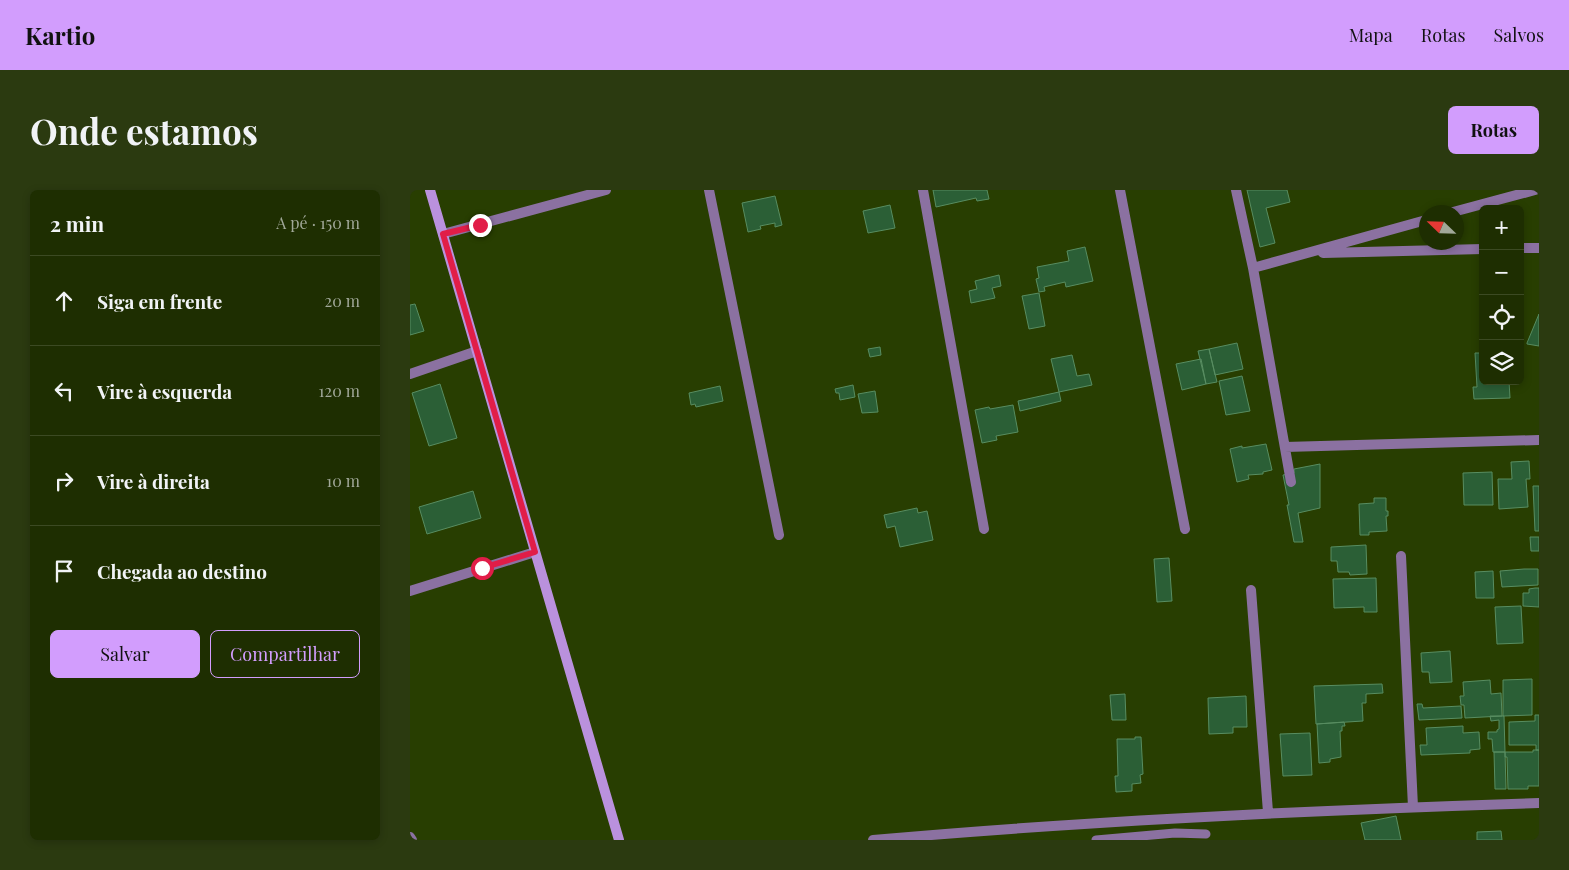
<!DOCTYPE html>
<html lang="pt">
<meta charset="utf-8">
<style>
:root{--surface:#1e2e01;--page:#2b3a10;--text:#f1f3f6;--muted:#a1a899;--line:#3c4a23;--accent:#d29dfd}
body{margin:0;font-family:"Playfair Display",serif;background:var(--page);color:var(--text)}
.controls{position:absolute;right:15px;top:15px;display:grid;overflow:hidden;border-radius:8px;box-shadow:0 2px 8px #0003}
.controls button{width:45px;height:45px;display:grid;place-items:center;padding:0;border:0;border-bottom:1px solid var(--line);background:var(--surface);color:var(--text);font:25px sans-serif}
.compass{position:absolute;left:1009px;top:15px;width:45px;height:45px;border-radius:50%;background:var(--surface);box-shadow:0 2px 8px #0003;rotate:293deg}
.stop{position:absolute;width:15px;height:15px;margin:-11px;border:4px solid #e11d48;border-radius:50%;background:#fff}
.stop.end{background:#e11d48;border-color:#fff;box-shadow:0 1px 5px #0008}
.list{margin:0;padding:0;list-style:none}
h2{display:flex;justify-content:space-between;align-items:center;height:65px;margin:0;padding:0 20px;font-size:21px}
h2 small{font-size:16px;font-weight:400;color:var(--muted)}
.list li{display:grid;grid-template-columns:32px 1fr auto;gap:15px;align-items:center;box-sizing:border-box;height:90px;padding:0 20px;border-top:1px solid var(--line)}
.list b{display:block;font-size:19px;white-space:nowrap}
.list em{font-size:16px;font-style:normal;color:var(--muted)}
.actions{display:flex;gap:10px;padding:15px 20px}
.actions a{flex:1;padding:11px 0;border:1px solid var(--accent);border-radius:8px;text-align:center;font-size:18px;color:var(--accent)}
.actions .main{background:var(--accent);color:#111}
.icon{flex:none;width:28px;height:28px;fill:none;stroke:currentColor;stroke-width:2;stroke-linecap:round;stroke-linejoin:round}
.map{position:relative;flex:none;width:1129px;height:650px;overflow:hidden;border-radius:8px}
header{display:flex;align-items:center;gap:30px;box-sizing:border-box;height:70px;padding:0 25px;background:var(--accent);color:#111}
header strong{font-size:24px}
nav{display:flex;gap:28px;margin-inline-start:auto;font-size:18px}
.intro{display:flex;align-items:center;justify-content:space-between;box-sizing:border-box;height:120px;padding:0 30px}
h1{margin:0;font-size:35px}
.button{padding:12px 22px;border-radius:8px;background:var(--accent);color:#111;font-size:18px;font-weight:700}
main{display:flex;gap:30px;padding:0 30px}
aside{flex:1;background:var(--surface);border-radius:8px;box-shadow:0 2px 8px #0003}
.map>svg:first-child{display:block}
.building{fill:#2b5f36;stroke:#588d61}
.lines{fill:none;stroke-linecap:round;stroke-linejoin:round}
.service{stroke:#8b71a1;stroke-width:9}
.minor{stroke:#8b71a1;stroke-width:10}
.tertiary{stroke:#8b71a1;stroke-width:10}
.secondary{stroke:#ba91dd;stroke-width:10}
.route{stroke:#e11d48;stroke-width:6}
</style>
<header>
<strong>Kartio</strong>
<nav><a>Mapa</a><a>Rotas</a><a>Salvos</a></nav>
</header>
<div class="intro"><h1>Onde estamos</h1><a class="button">Rotas</a></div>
<main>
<aside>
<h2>2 min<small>A pé · 150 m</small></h2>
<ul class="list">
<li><svg class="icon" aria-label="ahead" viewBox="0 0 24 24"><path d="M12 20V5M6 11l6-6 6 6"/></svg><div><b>Siga em frente</b></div><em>20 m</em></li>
<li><svg class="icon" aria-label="left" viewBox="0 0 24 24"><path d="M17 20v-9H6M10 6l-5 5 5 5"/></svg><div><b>Vire à esquerda</b></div><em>120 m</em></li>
<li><svg class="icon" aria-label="right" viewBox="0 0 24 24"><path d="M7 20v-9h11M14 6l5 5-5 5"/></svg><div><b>Vire à direita</b></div><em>10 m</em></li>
<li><svg class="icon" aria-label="arrive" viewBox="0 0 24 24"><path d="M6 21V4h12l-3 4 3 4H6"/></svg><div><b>Chegada ao destino</b></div></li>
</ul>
<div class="actions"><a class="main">Salvar</a><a>Compartilhar</a></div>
</aside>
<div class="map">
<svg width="1129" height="650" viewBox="0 0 1129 650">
<rect width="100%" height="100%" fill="#283e01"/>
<path class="building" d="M523,0H577L579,9L567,11L566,8L526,17Z
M837,0H877L880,12L856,18L865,53L850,57Z
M365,6L372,35L365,37V33L350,36L351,39L338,42L332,13Z
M480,15L485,38L458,43L453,21Z
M675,57L683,91L656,97L655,92L634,97L635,101L629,102L626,89L629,88L627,77L659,71L657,61Z
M589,85L591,96L582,98L585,108L561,113L559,101L567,99L565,91Z
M629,103L635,136L619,139L612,106Z
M5,114L14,141L0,145V115Z
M1129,124V156L1117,154V153Z
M827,153L833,179L805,185L799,159Z
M470,157L471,165L460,167L458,159Z
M799,159L807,192L796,194L788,161Z
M1065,163H1073V191H1099L1100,208L1064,209L1063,197H1067Z
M662,165L667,186L679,184L682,195L649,202L641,169Z
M791,169L796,194L772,200L766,174Z
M832,186L840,221L816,225L809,191Z
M30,194L47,248L19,256L2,203Z
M443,195L445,207L430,210L429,203H426L425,199Z
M310,196L313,211L286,217L285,214L281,215L279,203Z
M465,201L468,222L452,223L448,204Z
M649,202L651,211L610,221L608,211Z
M603,215L608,242L586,246L587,250L572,253L565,220L579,217L580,219Z
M856,254L862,280L853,282V284L838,285L839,289L827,292L820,259L832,256V258Z
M1119,271L1120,289H1116L1118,317L1089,319L1088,289H1102L1101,272Z
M910,274V318L888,323L893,352H884L877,315H879L873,285L884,283V279Z
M1082,282L1083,315H1054L1053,283Z
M1123,296H1129V341H1125Z
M63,301L71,328L17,344L9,317Z
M964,308H976V321H978V326H976L977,341L959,342V345H950L949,314L964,313Z
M507,318L508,323L517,321L523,350L490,357L485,336L477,338L474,325Z
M1120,347H1129V361H1121Z
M956,355L957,384L940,385L939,382H928L927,371H921V357Z
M759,368L762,411L747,412L744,369Z
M1114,379H1128V395L1092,397L1090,381Z
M1083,381L1084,408H1066L1065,382Z
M966,388L967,422H954V417L924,418L923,389Z
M1125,398H1129V417L1113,416V403H1119V399Z
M1111,416L1113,453L1087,454L1085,417Z
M1040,461L1042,492L1020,493L1019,482H1012L1011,463Z
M1122,489V525L1093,526V490Z
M1080,490L1081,504L1091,503L1092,526L1055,528L1054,515H1051L1050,506H1054L1053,492Z
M972,494L973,503L956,504V513H952L953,531L906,534L904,496Z
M715,504L716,530H702L700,505Z
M836,506L837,537H823V543L799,544L798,508Z
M1007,514H1012L1013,518L1051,516L1052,528L1009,530Z
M1125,525H1129V560H1126V555H1099V532L1125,531Z
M1080,526H1094L1095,562H1083L1082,549H1078V542H1087V540L1089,539V530L1081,531Z
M934,532L935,536H932V541H930L931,567L920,569V572L909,573L907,534Z
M1053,536V543L1069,542L1070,559L1060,560V563L1011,565L1010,555H1017L1016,538Z
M900,543L902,585L873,586L870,544Z
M725,547H731L733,584L730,585L731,593L722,594V601L706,602L705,586H708L707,549H725Z
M1123,560H1129V596H1118V599H1098L1097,567H1095V562H1123Z
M1084,562H1095L1096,599H1085Z
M986,626L991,650H955L951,633Z
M1091,641L1092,650H1067V642Z"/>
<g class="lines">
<path class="service" d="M686,650L765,643L796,644"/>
<path class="minor" d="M299,0L369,345
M513,0L574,339
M710,0L775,339
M826,0L843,78L881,292
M1043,22L1125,0
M33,44L196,0
M1110,58H1129
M913,63L1073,59
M843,78L1016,30
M0,184L67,161
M875,257L1129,250
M991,366L1003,617
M841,400L858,622
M0,401L125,362
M463,650C685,630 907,620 1129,613"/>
<path class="tertiary" d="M0,647L2,650"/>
<path class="secondary" d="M20,0L209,650"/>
</g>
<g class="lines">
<path class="route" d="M70,35L33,44L125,362L72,378"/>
</g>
</svg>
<div class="controls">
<button>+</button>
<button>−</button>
<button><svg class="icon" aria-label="locate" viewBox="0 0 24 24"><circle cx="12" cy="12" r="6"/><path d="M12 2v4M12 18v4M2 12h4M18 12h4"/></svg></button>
<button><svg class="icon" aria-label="layers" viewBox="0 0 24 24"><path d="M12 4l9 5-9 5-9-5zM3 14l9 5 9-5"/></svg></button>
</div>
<svg class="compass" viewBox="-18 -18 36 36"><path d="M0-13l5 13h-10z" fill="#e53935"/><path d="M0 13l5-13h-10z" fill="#a1a899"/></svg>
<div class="stop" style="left:72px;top:378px"></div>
<div class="stop end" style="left:70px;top:35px"></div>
</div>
</main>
